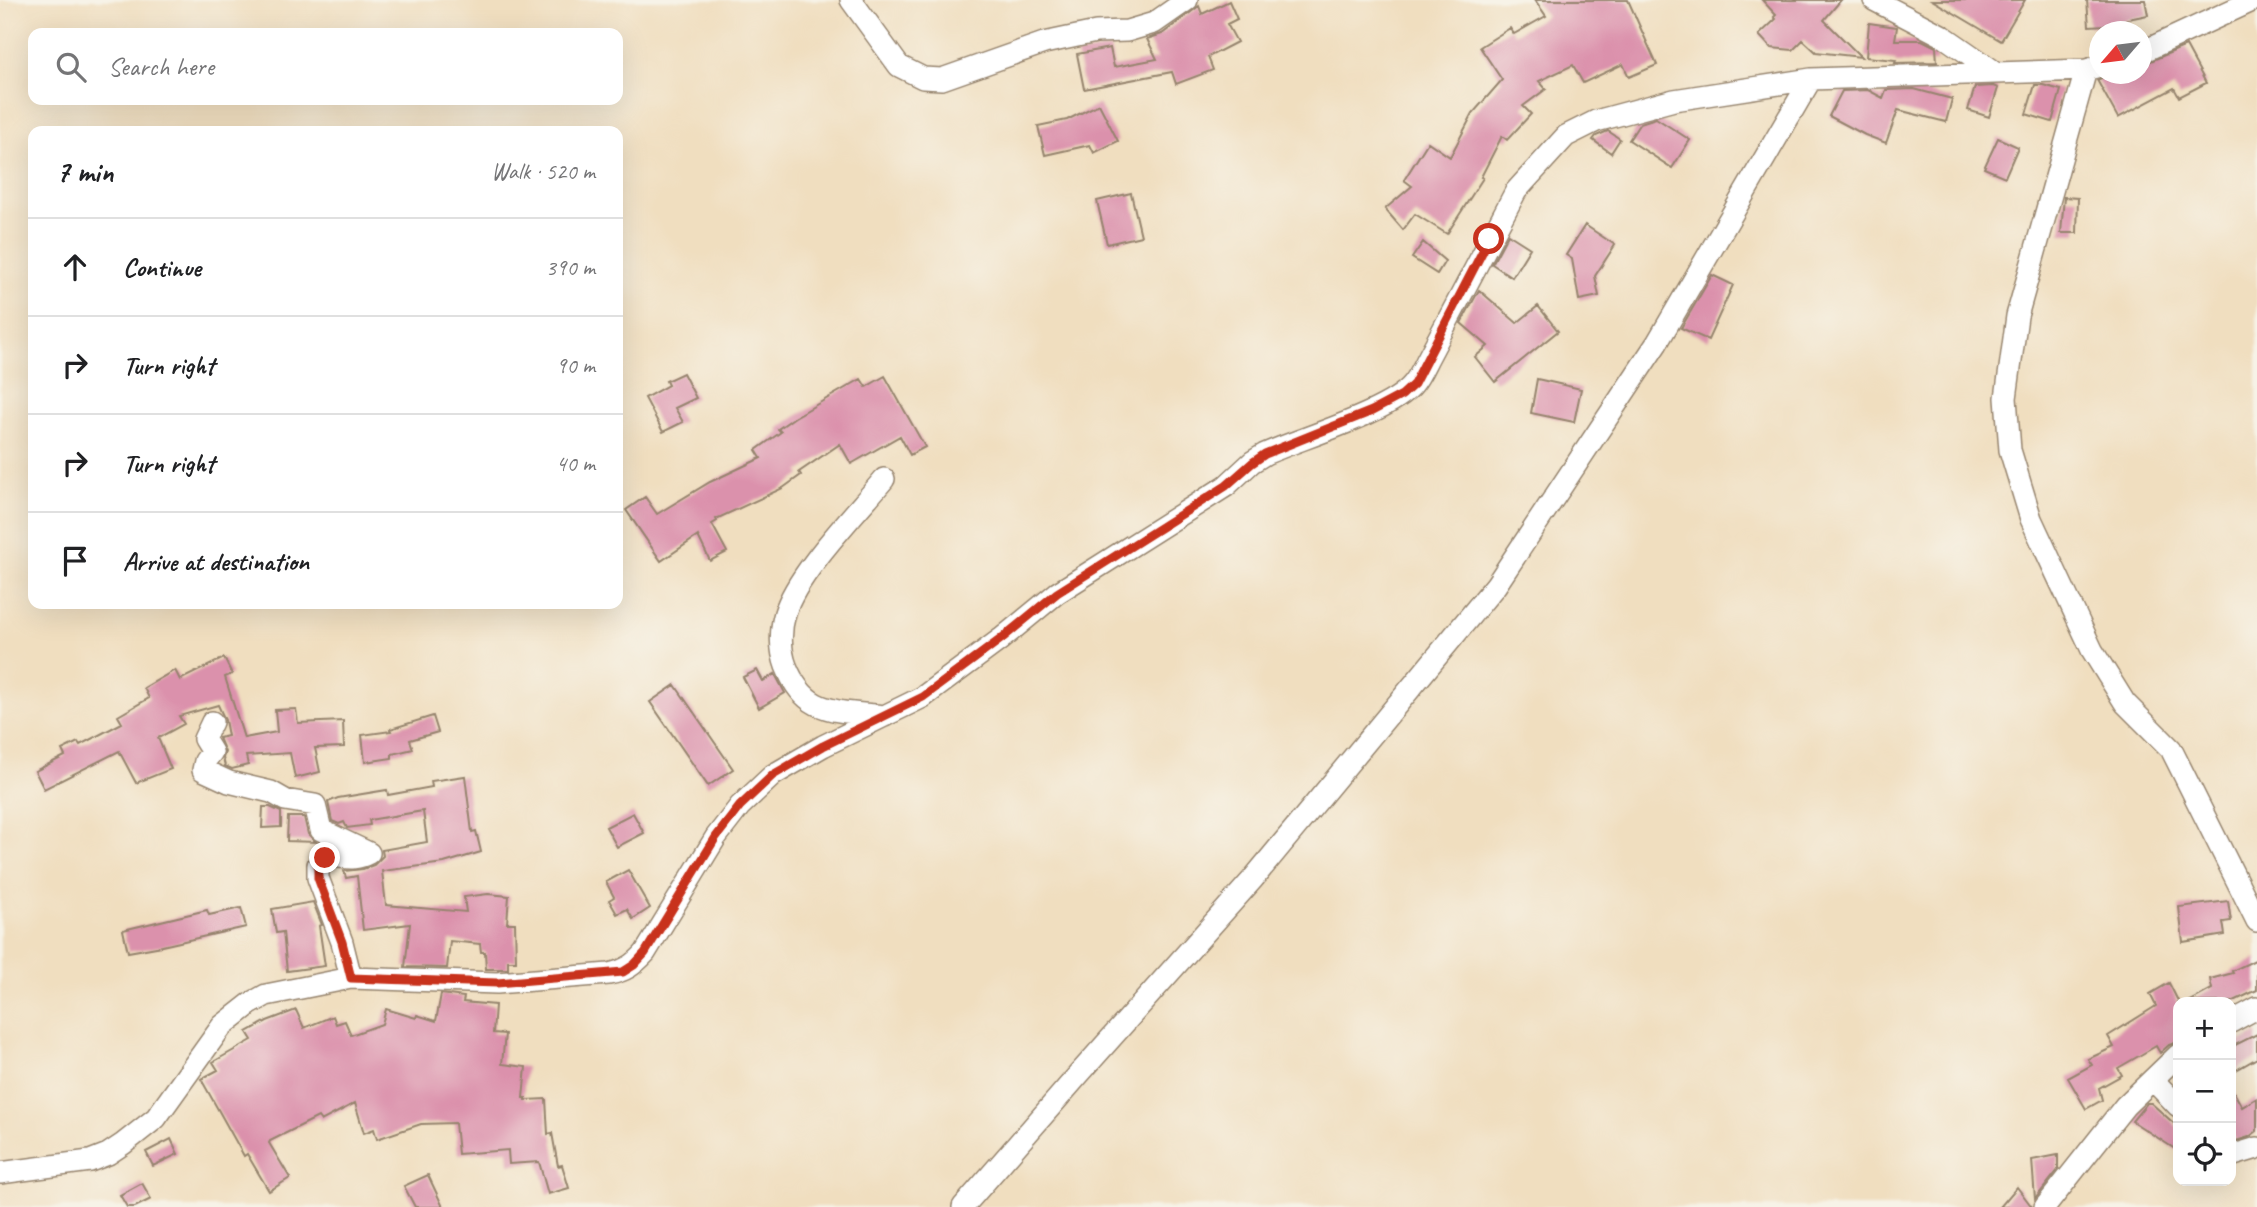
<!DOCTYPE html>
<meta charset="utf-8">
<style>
:root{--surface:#fff;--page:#f6f6f6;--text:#202124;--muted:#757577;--line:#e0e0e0}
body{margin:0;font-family:Caveat,sans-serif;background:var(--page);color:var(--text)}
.controls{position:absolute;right:21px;bottom:21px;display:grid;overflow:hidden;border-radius:14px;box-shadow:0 7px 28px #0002}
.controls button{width:63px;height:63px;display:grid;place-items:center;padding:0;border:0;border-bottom:2px solid var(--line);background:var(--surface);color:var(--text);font:35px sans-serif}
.compass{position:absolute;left:2089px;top:21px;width:63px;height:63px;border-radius:50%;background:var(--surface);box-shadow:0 7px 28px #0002;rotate:242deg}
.stop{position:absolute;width:21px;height:21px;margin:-16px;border:5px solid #c8321e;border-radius:50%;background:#fff}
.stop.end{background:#c8321e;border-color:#fff;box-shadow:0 2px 7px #0008}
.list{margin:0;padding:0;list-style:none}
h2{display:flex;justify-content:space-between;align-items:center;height:91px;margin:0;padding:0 28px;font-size:30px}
h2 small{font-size:23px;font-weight:400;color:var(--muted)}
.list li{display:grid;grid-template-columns:46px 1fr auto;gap:21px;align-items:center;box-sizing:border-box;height:98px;padding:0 28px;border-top:2px solid var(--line)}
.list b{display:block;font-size:26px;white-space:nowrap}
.list em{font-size:23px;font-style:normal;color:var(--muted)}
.icon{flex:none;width:38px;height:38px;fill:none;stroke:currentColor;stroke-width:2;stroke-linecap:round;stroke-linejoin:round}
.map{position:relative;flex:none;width:2257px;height:1207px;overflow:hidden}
.search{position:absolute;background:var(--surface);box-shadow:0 7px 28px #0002;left:28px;top:28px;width:595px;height:77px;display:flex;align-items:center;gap:18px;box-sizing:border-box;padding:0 24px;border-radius:14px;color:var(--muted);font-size:26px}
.panel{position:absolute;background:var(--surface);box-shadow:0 7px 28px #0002;left:28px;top:126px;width:595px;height:483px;border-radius:14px}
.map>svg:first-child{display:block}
.building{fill:#db91ac}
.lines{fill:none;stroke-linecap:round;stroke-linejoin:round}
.street-casing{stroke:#96846e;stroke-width:24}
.street{stroke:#fff;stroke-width:21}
.route{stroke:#c8321e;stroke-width:9}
</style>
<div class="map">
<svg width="2257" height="1207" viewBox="0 0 2257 1207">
<rect width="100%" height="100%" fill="#f7f3e8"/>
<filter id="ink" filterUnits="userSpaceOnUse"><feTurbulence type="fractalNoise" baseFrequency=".0143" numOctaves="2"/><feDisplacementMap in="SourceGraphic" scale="14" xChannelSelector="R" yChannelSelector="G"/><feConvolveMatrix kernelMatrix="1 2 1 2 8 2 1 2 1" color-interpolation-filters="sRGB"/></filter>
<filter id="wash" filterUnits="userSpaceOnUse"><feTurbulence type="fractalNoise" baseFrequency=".00686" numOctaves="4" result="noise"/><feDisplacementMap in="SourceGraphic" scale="28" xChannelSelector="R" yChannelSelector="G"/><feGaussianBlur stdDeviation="1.57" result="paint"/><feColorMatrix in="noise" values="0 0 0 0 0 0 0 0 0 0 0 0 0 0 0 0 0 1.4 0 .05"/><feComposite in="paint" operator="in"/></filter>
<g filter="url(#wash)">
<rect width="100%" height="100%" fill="#f0debf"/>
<g id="blocks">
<path class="building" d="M1535,0H1628L1657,65L1629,77L1623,64L1583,83L1573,65L1539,81L1546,89L1523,106L1531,114L1507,140L1502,136L1481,177L1483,178L1447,234L1415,214L1403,230L1385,209L1412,186L1404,180L1428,142L1450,157L1473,113L1502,80L1480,47L1510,28L1514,34L1546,16Z
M1762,0H1841L1824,20L1861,57L1816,52L1803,40L1793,50L1771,48L1759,35L1776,19L1774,17L1776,15Z
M1932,0H2025L2001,41Z
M2087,0H2145L2148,15L2123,20L2124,24L2089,26Z
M1229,1L1237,19L1227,24L1237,42L1208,57L1213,70L1176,84L1172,72L1084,89L1077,54L1110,48L1114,67L1157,59L1147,39L1162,34L1199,6L1202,14Z
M1869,23L1897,27L1895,40H1922L1936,47L1937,62L1895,63L1896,60L1866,57Z
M2186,46L2206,83L2179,97L2174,88L2118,118L2097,80L2110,74H2141V65Z
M2035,85H2043L2061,90L2052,122L2026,114Z
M1993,86L1998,88L1989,117L1968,110L1975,87Z
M1914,89L1952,99L1946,122L1898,110L1886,143L1865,135L1829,116L1842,91L1868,90L1883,98L1886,90Z
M1099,104L1118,141L1094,153L1090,145L1045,155L1038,126L1067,120Z
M1656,118L1690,140L1672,168L1629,140L1640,123Z
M1608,131L1620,139L1611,153L1593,140L1596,136Z
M1998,138L2018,147L2005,177L1984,168Z
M1131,193L1141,236L1107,244L1097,201Z
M2064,197L2078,198L2077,233H2061Z
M1585,225L1615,245L1595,276L1599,296L1579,300L1572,259L1566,255Z
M1508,234L1530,248L1512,277L1492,264Z
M1423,242L1445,261L1437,274L1412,258Z
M1712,275L1733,285L1708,340L1681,328Z
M1479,290L1517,323L1538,306L1558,331L1495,382L1475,357L1488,346L1461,323Z
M683,373L696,398L675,408L683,422L663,432L645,398L668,385L666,381Z
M885,376L925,447L910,455L900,436L851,464L840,444L799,472L801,475L783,488L716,519L717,521L712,524L727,552L710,561L698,536L661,561L626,510L645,497L657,514L710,482L761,458L756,450L781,432L778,429L795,417L861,379L866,387Z
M1537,379L1581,389L1574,422L1531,413Z
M224,658L232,674L225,677L244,738L277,732L275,710L296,709L298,723L343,721L344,747L315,748L320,772L295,778L290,753L246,756L248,765L232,769L225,766L223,758L225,752L219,738L228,736L225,720L218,705L179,716L184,724L158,738L171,769L136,783L119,751L44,789L35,771L65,756L62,750L78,742L80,745L122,723L118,716L149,698L144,688L175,670L180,680Z
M757,670L763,681L775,674L785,693L759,708L743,677Z
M675,685L733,769L708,786L650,702Z
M433,716L438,732L410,740L413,749L392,754V758L365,762L362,735L391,731L390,729Z
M465,776L472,832L476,831L481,852L444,863L382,871L386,905L466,912L464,897L488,894L509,896L507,923H515L516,961H508V969H486L485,952H481L480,944L450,941L447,968L405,967L410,924L363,930L357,876L346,878L344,871L363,869L374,865L383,856L382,850L427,842L423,811L369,820L370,825L347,828L344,822L339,824L332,821L328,802L338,798L387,790L388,795L432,787L431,781Z
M263,807H270L281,812V827L262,828Z
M633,813L644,833L617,847L606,827Z
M288,817H304L308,834L316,842L287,841Z
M628,870L650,908L633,919L627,909L617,914L609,900L614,897L606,882Z
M2228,901L2231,921L2223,922L2225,935L2183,942L2179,907Z
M313,902L322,925L319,926L325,966L287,971L283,932L276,933L272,909Z
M241,908L246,927L162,946L128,952L123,930L207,910L209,915Z
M2257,959V990L2232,1002H2188L2212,989L2210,979L2233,973L2232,971Z
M2169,983L2178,1001V1042L2169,1045L2160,1053L2156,1046L2118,1068L2122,1075L2099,1088L2102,1100L2086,1109L2068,1078L2092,1065L2088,1059L2114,1047L2108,1036L2156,1006L2150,994Z
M441,994L464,997L463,1002L495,1005L493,1033L505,1034L502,1064L526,1067L523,1098H526V1100L546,1099L548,1134L552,1133L558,1166L562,1165L569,1188L548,1194L539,1162L509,1164L508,1150L458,1154L455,1123L421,1124L377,1139L374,1129L364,1133L355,1103L321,1121L318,1117L270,1141L269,1143L290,1178L269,1191L247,1154L244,1156L201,1079L218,1070L213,1062L252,1040L247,1032L267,1021L296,1010L304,1028L333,1016L336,1024L345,1021L351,1035L382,1024L386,1009L416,1018L417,1015L436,1021Z
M2257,1034V1058L2231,1073V1047Z
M2231,1087L2242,1107L2257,1098V1131L2249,1137L2236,1141L2231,1132Z
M2147,1103H2151L2178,1127V1151L2132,1121Z
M171,1139L178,1154L153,1166L146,1152Z
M2058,1155V1170L2035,1199L2032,1160Z
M428,1175L443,1207H415L404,1186Z
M142,1183L151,1199L135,1207H127L120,1195Z
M2017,1187L2032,1207H2000Z"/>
</g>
</g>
<g filter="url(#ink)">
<use href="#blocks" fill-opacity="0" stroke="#96846e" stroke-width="2"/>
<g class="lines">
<defs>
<path id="street" d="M851,0L899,66L923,78L942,79L1044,43L1096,32L1127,31L1154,23L1187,0
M1874,0L1943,36L1995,72
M2142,52L2254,0
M2086,70L2017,316L2006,398L2010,450L2031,519L2092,650L2125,703L2171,749L2257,921
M884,479C857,512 797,573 785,613C780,630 780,650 786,666C792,681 801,696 816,704C836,714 863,713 885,716
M212,722L204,739L212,752L205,761L203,770L229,782L271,792L285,800L315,805L321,830L369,853C345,866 335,847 318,865V878L342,942L351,978
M2231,1022L2257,1008
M2153,1080L2178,1106
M2231,1154L2234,1155L2257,1148
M0,1173L90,1161L108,1154L123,1144L156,1118L222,1026L250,1004L266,995L351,978L497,983L609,974C625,971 634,965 645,953L716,837L740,806L773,775L823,746L923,697L1001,639L1057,593L1226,486L1252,462L1265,454C1301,438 1391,412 1413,384C1419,377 1423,368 1427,360L1516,191L1566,136L1596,121L1674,100L1811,79L2086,70L2100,66
M963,1207L1079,1074L1252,880L1496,585L1657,343L1811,79
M2045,1207L2125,1106L2178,1055"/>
</defs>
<use href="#street" class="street-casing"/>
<use href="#street" class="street"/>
</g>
</g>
<g class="lines" filter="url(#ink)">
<path class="route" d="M325,858L318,865V878L342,942L351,978L497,983L623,972L634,965L645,953L716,837L740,806L773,775L823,746L923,697L1001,639L1057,593L1226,486L1252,463L1265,454L1372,411L1402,395L1414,384L1489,239"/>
</g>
</svg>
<div class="controls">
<button>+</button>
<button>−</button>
<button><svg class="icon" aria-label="locate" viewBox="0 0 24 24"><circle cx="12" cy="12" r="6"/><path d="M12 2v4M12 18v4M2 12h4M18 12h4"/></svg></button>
</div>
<svg class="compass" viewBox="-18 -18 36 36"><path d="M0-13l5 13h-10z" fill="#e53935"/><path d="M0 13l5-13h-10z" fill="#757577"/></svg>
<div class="stop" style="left:1489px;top:239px"></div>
<div class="stop end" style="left:325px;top:858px"></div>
<div class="search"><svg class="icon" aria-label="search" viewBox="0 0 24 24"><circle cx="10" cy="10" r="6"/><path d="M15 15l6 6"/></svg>Search here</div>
<section class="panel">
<h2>7 min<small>Walk · 520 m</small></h2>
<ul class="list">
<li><svg class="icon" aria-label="ahead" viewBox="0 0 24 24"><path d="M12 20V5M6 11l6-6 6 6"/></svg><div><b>Continue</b></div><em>390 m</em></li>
<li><svg class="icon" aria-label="right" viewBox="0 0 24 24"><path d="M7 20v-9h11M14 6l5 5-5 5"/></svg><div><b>Turn right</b></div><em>90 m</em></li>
<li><svg class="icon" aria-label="right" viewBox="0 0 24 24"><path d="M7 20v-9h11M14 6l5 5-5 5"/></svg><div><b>Turn right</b></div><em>40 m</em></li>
<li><svg class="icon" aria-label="arrive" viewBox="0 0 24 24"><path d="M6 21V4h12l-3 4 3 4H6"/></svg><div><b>Arrive at destination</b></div></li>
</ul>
</section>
</div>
